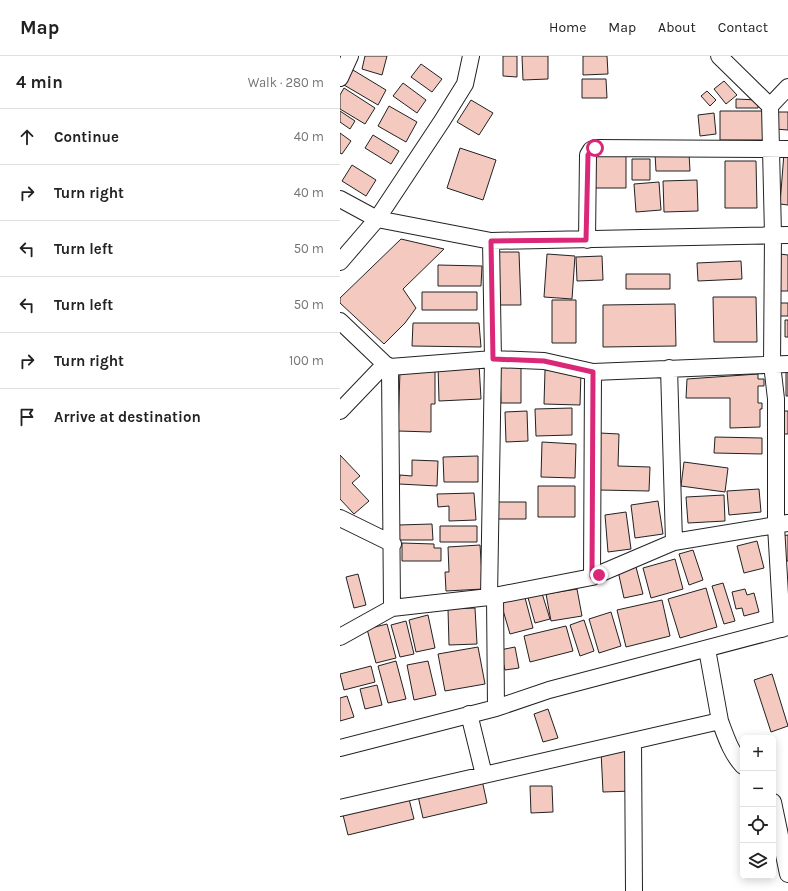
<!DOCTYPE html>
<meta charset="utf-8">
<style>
:root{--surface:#fff;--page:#f2f2f2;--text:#222;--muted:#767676;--line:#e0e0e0}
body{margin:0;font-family:Karla,sans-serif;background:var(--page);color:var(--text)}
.controls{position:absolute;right:12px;bottom:12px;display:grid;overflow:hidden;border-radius:6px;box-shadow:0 2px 10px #0003}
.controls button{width:36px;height:36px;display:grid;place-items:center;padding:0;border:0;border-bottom:1px solid var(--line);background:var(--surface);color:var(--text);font:20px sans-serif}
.stop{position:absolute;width:12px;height:12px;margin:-9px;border:3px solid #db2777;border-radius:50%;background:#fff}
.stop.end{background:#db2777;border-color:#fff;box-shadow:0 1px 4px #0008}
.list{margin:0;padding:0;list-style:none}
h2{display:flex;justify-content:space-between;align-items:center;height:52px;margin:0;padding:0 16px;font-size:17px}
h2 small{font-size:13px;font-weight:400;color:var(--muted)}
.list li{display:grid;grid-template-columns:26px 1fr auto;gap:12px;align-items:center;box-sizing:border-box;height:56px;padding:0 16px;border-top:1px solid var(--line)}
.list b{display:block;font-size:15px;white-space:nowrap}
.list em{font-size:13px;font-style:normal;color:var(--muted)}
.icon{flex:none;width:22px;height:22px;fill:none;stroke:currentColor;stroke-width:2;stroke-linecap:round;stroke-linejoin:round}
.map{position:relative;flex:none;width:448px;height:835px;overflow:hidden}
header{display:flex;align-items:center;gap:24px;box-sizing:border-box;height:56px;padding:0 20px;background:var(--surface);border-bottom:1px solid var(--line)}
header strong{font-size:19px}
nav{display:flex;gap:22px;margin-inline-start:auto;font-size:14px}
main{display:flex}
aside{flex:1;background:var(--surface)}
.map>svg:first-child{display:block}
.building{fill:#f3c9c0;stroke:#222}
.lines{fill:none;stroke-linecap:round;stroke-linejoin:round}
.minor-casing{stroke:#222;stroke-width:18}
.minor{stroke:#fff;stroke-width:16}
.route{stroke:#db2777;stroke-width:5}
</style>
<header>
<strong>Map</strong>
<nav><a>Home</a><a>Map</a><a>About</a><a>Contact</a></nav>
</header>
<main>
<aside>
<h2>4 min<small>Walk · 280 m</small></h2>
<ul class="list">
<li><svg class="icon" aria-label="ahead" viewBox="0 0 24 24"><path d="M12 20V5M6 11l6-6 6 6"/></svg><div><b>Continue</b></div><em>40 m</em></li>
<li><svg class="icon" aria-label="right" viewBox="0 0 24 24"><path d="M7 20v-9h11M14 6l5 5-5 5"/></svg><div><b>Turn right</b></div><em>40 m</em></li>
<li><svg class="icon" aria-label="left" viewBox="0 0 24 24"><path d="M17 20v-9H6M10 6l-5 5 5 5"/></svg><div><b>Turn left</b></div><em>50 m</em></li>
<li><svg class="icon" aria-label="left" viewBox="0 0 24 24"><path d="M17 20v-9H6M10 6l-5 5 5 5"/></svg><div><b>Turn left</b></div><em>50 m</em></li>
<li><svg class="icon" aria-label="right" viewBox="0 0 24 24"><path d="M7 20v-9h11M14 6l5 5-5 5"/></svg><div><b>Turn right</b></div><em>100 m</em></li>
<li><svg class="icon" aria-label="arrive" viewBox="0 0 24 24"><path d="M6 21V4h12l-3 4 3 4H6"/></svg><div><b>Arrive at destination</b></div></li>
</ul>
</aside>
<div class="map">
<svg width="448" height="835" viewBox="0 0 448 835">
<rect width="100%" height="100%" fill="#fff"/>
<path class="building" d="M25,0H47L42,19L22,13Z
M163,0H177V21L163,20Z
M182,0H208V23L183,24Z
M243,0H267L268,18L243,19Z
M81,8L102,23L92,36L71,21Z
M13,14L46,34L38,49L4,29Z
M242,23H266L267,42H242Z
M384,25L397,39L386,48L374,33Z
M63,27L86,44L77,57L53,40Z
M4,32L35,52L25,68L0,53V39Z
M367,35L376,44L370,50L361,40Z
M396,43L418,44V52H396Z
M131,44L153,57L139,79L117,66Z
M49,50L77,66L66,86L38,70Z
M0,55L15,65L10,73L0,66Z
M380,55H426V84H380Z
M435,56H448V74L435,73Z
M374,57L376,78L360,80L358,59Z
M0,77L11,85L2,98L0,97Z
M33,79L59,95L51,108L25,92Z
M120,92L156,104L143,144L107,132Z
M254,96H286V132H254Z
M349,97L350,115H316L315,98Z
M444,97L448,98V149L440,148Z
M292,103H310V124H292Z
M385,105H416L417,152H385Z
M12,109L36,124L26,140L2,125Z
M357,124L358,155L324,156L323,125Z
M319,126L321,154L296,156L294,128Z
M61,183L104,193L63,233L76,252L65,267L44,288L0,247V242Z
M156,196H179L181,249H155Z
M207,198L235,200L232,243L204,241Z
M440,198L448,199V235H440Z
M262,200L263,224L237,225L236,201Z
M401,205L402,223L358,225L357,207Z
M98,209L142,210L141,230H98Z
M286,218H330V233H286Z
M82,236H137V254H82Z
M373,241H416L417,286H374Z
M212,244H236V287H212Z
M440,247H448V260H440Z
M335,248L336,290L263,291V249Z
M445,264H448V281H445Z
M73,267H139L141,291L72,290Z
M139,308L141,343L99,345L98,309Z
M446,310H448V340H446Z
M160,311H181V347H161Z
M205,314L241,315L240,349L204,348Z
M60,315H95V348H91V376L58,375Z
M418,318V323H424V330H418V347H422V353H420V371L390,372V342H346L347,323Z
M232,352V379L196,380L195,353Z
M187,355L188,385L166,386L165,356Z
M444,355H448V378H444Z
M260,377L279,378L278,410L310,411L309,435L259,434Z
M375,381L422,382V398L374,397Z
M202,386L236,388L235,422L201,421Z
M0,399L20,420L12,427L29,445L14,458L0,443Z
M138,400V426H104L103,401Z
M72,404L98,405L97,430L59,428L60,419L72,420Z
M344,406L388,412L385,436L341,430Z
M198,430H235V461H198Z
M419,433L421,456L389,459L387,435Z
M134,437L136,464L109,465V450L98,451L97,438Z
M384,439L385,465L348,467L346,441Z
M318,445L323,478L295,482L291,449Z
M156,446H186V463H156Z
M286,456L291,493L268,496L265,459Z
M92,468L93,484H59L58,469Z
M100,470H137V486H100Z
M448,479V505H446L441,480Z
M417,485L424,512L404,517L397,490Z
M62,487L94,488V492H101V505H62Z
M140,489L143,533L106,535L105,516H109L108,491Z
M353,494L363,524L349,529L339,498Z
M335,503L343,533L311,542L303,512Z
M296,511L303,538L284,542L278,515Z
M18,518L26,549L14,552L6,521Z
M383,527L395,565L384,568L372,530Z
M366,532L377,571L340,582L328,543Z
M237,533L242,560L211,565L206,538Z
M405,533L407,539L414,537L419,556L404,560L402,552L396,553L392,536Z
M201,534L210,563L195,567L187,538Z
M184,538L193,572L170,578L160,544Z
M322,544L330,580L286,591L277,554Z
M135,552L137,588L109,589L108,553Z
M271,556L281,590L259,597L249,563Z
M88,559L95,592L76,596L69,564Z
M244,564L254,595L240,600L230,569Z
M66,565L74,598L60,601L51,569Z
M47,568L56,602L36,607L27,573Z
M226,570L233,595L190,606L184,580Z
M138,591L145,628L105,635L98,598Z
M175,591L179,612L165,614L160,594Z
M56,605L66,643L48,647L38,610Z
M88,605L96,639L74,644L67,609Z
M31,610L35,626L4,634L0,618Z
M432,618L448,670L431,676L414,624Z
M37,629L42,649L25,653L20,633Z
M7,640L14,661L0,665V642Z
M208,653L218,682L203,686L194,658Z
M290,693L293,735L263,736L261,695Z
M142,724L147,747L83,762L78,740Z
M190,730H212L213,756L191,757Z
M68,739L74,763L8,779L2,755Z"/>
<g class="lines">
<defs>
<path id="minor" d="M379,0L430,50
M0,22L10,0
M0,143L37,163L151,185L448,179
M247,184L248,99L251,94L255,92L448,93
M151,185L153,303L204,305L253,316L448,308
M0,206L37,163L102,65L125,28L131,0
M0,265L45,308L50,311L153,303L149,541
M50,311L52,552
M329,312L334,486
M0,355L45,308
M0,462L53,488
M252,521L253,316
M155,540L156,652
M442,573L436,470V343L432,308L433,179L430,50L448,31
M0,581L52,552L149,541L252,521L334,486L448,467
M129,658L144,719
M380,665C386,681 391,697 403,710
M293,685L294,835
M0,692L156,652L209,634L448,571
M433,746L448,818
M0,752L380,665L367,593"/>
</defs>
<use href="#minor" class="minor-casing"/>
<use href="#minor" class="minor"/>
</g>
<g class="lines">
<path class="route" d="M255,92L251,94L248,99L246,184L151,185L153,303L204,305L253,316L252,521L259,519"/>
</g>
</svg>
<div class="controls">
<button>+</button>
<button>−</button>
<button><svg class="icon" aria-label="locate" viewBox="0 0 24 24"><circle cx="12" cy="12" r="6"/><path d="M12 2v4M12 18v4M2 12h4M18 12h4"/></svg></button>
<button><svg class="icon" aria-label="layers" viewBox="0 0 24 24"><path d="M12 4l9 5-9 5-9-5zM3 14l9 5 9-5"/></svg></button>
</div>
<div class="stop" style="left:255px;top:92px"></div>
<div class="stop end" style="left:259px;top:519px"></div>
</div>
</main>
